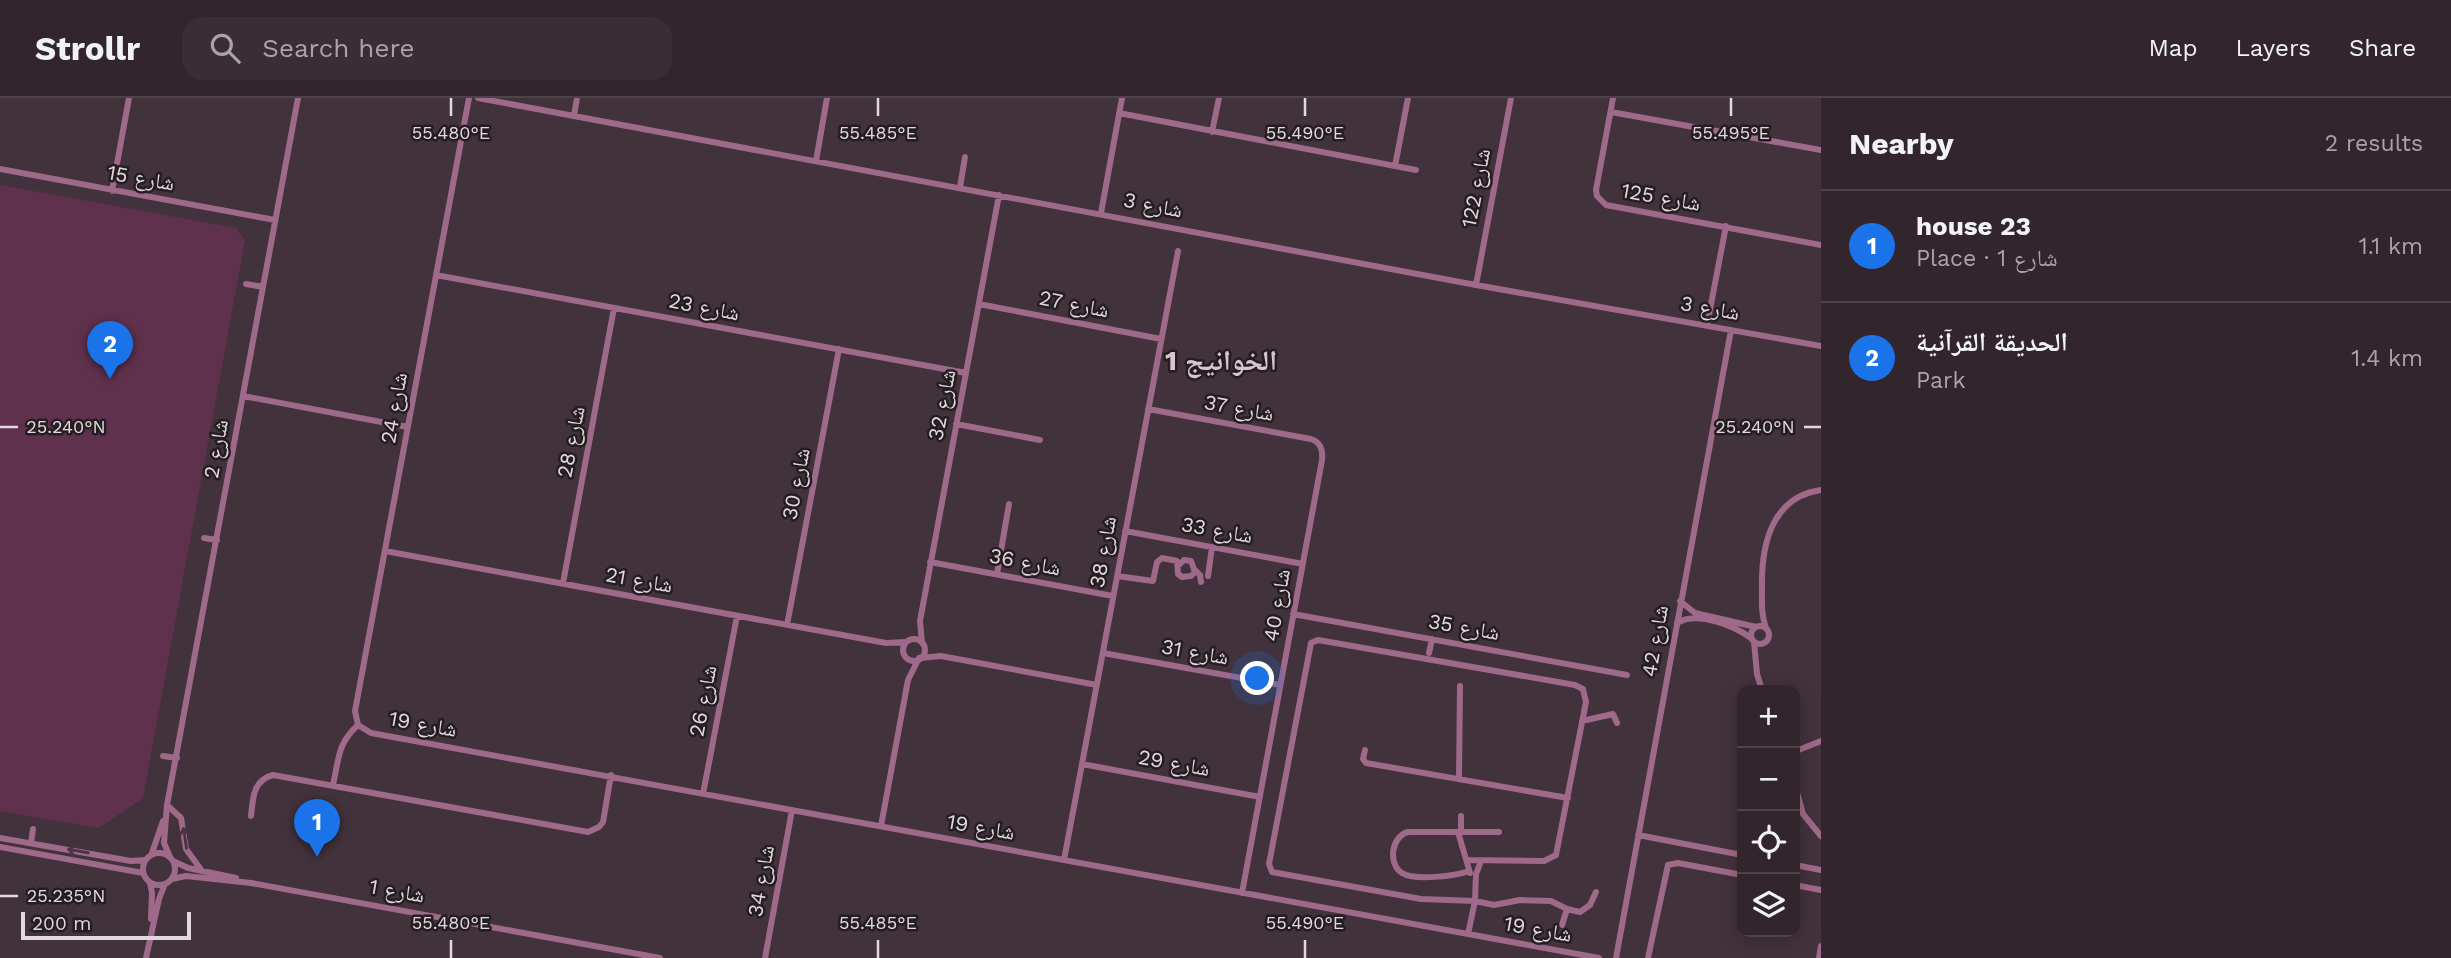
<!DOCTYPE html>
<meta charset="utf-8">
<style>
:root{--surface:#32262c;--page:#3a2e34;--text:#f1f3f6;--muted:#a8a5a9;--line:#4d4348;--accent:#1a73e8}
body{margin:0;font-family:"Work Sans","Noto Naskh Arabic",sans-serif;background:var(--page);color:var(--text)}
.controls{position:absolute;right:21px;bottom:21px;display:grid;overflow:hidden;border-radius:14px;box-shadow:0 4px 18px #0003}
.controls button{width:63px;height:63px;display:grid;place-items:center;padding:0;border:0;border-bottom:2px solid var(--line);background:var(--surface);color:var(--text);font:35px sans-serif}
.scale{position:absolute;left:21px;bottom:18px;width:170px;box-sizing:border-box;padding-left:7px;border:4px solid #e3d8de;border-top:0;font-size:19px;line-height:24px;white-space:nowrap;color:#e3d8de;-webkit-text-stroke:5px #241d21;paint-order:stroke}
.you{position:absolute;left:1258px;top:581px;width:24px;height:24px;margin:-18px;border:5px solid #fff;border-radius:50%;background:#1a73e8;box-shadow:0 0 0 10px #1a73e833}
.badge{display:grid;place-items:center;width:46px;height:46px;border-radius:50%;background:var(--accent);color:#fff;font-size:23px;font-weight:700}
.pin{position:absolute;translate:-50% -58px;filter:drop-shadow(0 2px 4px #0008)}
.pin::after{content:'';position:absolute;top:37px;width:24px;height:21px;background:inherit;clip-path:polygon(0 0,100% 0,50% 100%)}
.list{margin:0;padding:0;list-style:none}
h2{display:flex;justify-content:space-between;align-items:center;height:91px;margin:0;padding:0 28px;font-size:30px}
h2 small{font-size:23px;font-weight:400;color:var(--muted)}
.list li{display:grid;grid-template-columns:46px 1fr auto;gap:21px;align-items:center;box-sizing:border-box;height:112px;padding:0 28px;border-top:2px solid var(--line)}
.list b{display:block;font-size:26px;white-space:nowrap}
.list p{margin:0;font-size:23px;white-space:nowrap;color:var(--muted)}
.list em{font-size:23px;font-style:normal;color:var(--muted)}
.icon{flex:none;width:38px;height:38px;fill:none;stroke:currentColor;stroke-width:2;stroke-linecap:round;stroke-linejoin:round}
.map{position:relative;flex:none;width:1821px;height:860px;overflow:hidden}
header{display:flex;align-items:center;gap:42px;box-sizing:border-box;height:98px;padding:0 35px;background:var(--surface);border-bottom:2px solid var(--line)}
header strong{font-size:33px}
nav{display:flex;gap:38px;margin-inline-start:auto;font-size:24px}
.search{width:490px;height:63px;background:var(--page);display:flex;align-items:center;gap:18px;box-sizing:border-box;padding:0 24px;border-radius:21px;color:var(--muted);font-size:26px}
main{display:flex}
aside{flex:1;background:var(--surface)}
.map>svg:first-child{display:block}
.green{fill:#60314d}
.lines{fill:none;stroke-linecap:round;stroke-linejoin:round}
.minor{stroke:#9f6989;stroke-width:6}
.oneway{stroke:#493440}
.ticks{fill:none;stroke:#e3d8de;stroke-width:2.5}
.labels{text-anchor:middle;stroke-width:5;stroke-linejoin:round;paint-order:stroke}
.street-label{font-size:21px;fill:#e3d8de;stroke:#241d21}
.district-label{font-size:28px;font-weight:bold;fill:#d8c3ce;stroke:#241d21}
.ticks-label{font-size:18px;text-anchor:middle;fill:#e3d8de;stroke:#241d21;stroke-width:5;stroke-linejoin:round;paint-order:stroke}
</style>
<header>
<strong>Strollr</strong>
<div class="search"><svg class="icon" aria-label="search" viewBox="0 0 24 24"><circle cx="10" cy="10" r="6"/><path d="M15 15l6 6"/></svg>Search here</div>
<nav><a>Map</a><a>Layers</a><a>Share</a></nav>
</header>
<main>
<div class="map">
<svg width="1821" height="860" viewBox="0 0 1821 860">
<rect width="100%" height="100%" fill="#42323b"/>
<path class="green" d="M0,87L236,130L245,142L143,700L99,730L0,713Z"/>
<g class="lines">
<path class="minor" d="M478,0L1476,187L1821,248
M1613,0L1596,92L1597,98L1606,107L1821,147
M1611,14L1821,52
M1119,15L1416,72
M574,18L577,0
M1212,34L1219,0
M816,63L827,0
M1395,68L1408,0
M0,71L275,122
M960,89L965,59
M112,93L129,0
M1101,115L1122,0
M436,177L966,275
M246,186L263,189
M1476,187L1511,0
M979,206L1161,241
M1707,227L1726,128
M243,298L408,329
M1148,311L1311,341C1321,344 1323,352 1322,362L1242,795
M956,326L1040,342
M1125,433L1303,466
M204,440L217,442
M385,453L886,545L906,544
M930,464L1113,498
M1195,472L1200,477L1201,484
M997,476L1009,406
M1117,478L1153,483L1157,464L1162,460L1177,463L1178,476L1182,479L1191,478L1195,474L1191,463L1184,462L1179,467
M1208,478L1212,449
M563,485L614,210
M1680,503L1695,515L1756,529
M1293,516L1627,577
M1677,525C1698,513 1734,527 1752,541
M787,527L839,251
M1751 537a9 9 0 1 1 18 0a9 9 0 1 1-18 0Z
M1766,530C1761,517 1762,504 1762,491C1761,448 1771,399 1821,392
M903 552a11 11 0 1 1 22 0a11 11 0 1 1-22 0Z
M1754,544L1757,576L1762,592
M922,545L920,523L999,97
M1103,555L1280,587
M1429,555L1432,541
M920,560L941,558L1097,587
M1582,623L1613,616L1617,625
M358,627L371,635L1599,860
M358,627L355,613L469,0
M1795,643V673
M1365,652L1363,661L1366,665L1568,700
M1796,653L1821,643
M163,658L177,660
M1082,666L1260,699
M1459,681L1460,588
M333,687C339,661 337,646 358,627
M1795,687L1803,716L1821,738
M703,696L737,518
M167,707L181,720L186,751L202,773
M251,718C253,700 253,682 273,677L588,734L599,729L603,724L611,677
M1461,718V734
M881,728L908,582L919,560
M1458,734L1470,775
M1638,737L1742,757
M0,740L131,763L145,762
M31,745L33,731
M0,749L143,775
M143 771a16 16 0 1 1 32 0a16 16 0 1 1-32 0Z
M152,755L163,723
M170,759L164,745L167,707L298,0
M1064,762L1178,153
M1467,762L1544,763L1556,757L1586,604L1583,591L1575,587L1318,542L1311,545L1269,766L1272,774L1421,801L1475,803L1494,807L1520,802L1551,803L1567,811L1580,814L1590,807L1596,794
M173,763L188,770L236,780
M1795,767L1821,772
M1469,773C1456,778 1414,783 1402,775C1387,765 1392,738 1408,734H1499
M172,781L186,778L251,785L660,860
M150,785L152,795L151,821
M1795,787L1821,792
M1562,827L1567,811
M1468,836L1475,803L1476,776L1481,763
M146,860L159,801L165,786
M765,860L792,712
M1616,860L1731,232
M1648,860L1668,767L1678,765L1742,777
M1819,860L1821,848"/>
</g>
<defs><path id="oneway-shaft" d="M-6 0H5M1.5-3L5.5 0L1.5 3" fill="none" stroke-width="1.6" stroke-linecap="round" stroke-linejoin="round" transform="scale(1.75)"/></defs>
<g class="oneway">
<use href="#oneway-shaft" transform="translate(185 740) rotate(-98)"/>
<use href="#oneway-shaft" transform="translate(78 753) rotate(-170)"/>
</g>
<path class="ticks" d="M451,0V18M878,0V18M1305,0V18M1731,0V18M0,329H18M1804,329H1821M0,798H18M451,842V860M878,842V860M1305,842V860"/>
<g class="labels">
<g class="street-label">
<text transform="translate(141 80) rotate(10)" y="7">شارع 15</text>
<text transform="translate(1476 90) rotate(-79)" y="7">شارع 122</text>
<text transform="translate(1661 99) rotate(10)" y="7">شارع 125</text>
<text transform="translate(1153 107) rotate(11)" y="7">شارع 3</text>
<text transform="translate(1074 206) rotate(11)" y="7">شارع 27</text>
<text transform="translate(704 209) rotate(11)" y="7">شارع 23</text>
<text transform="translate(1710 210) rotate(10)" y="7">شارع 3</text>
<text transform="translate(942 307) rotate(-79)" y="7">شارع 32</text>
<text transform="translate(394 310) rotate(-80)" y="7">شارع 24</text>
<text transform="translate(1239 310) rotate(10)" y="7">شارع 37</text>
<text transform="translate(571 344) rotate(-79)" y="7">شارع 28</text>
<text transform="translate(216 351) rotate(-80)" y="7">شارع 2</text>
<text transform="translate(796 386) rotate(-79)" y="7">شارع 30</text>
<text transform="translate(1217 432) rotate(10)" y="7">شارع 33</text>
<text transform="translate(1103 454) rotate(-80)" y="7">شارع 38</text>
<text transform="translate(1025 464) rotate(11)" y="7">شارع 36</text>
<text transform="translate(639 482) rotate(10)" y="7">شارع 21</text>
<text transform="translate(1277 507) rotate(-80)" y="7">شارع 40</text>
<text transform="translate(1464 529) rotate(10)" y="7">شارع 35</text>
<text transform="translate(1655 543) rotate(-80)" y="7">شارع 42</text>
<text transform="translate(1195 554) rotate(10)" y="7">شارع 31</text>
<text transform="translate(703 603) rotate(-79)" y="7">شارع 26</text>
<text transform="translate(423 626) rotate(10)" y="7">شارع 19</text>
<text transform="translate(1174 665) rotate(10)" y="7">شارع 29</text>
<text transform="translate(981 729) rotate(10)" y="7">شارع 19</text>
<text transform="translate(761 783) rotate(-80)" y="7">شارع 34</text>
<text transform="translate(397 793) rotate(10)" y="7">شارع 1</text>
<text transform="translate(1538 831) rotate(10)" y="7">شارع 19</text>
</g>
<g class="district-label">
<text x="1221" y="272">الخوانيج 1</text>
</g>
</g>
<g class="ticks-label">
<text x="451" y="41">55.480°E</text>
<text x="878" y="41">55.485°E</text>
<text x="1305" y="41">55.490°E</text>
<text x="1731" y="41">55.495°E</text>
<text x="66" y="335">25.240°N</text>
<text x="1755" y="335">25.240°N</text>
<text x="66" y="804">25.235°N</text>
<text x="451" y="831">55.480°E</text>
<text x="878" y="831">55.485°E</text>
<text x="1305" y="831">55.490°E</text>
</g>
</svg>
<div class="controls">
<button>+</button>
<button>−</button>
<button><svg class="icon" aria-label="locate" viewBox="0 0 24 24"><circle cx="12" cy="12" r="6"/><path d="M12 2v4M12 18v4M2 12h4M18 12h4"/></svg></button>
<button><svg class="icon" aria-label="layers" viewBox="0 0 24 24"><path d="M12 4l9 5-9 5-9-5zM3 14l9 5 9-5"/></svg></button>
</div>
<div class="scale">200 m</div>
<div class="you"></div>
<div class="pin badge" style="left:317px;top:759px">1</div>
<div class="pin badge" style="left:110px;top:281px">2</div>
</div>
<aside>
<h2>Nearby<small>2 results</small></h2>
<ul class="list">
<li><span class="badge">1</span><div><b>house 23</b><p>Place · شارع 1</p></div><em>1.1 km</em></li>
<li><span class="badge">2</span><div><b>الحديقة القرآنية</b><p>Park</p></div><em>1.4 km</em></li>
</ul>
</aside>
</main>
